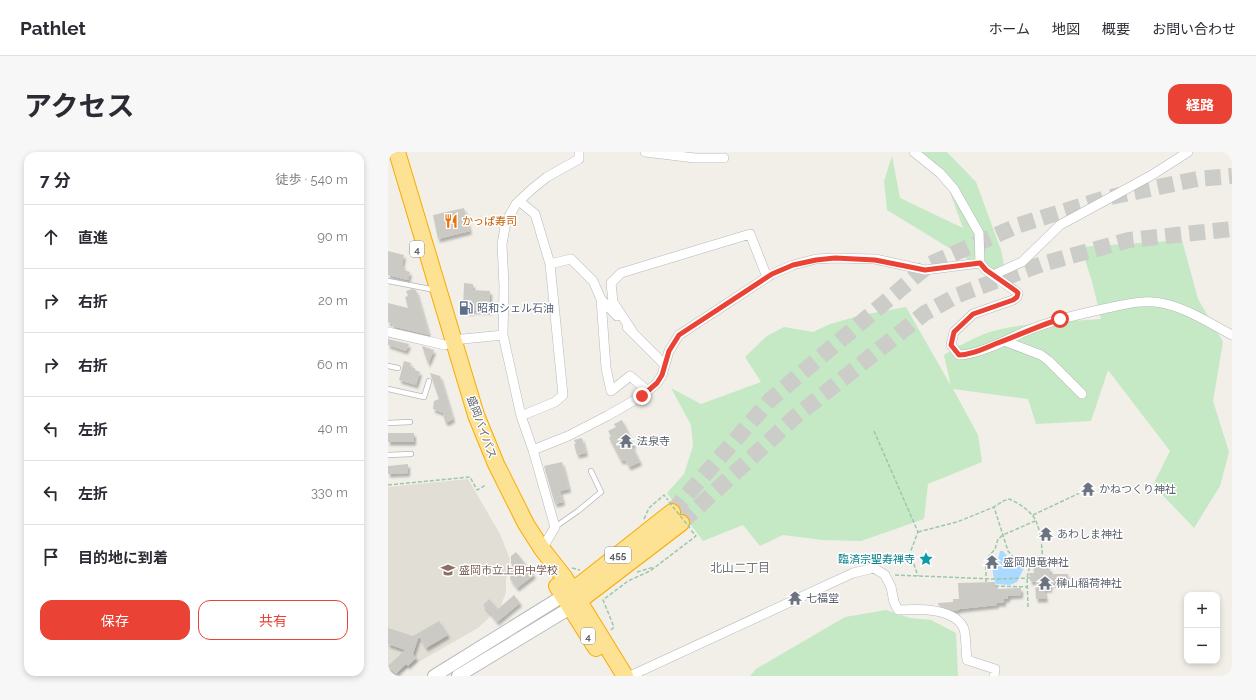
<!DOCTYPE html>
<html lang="ja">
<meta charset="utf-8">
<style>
:root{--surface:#fff;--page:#f7f7f7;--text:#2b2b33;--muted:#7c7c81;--line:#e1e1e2;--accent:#ea4335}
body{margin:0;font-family:Raleway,"Noto Sans JP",sans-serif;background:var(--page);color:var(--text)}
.controls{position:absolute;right:12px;bottom:12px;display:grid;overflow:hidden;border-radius:8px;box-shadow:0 2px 6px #0003}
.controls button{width:36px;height:36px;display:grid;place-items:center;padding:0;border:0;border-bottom:1px solid var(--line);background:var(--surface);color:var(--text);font:20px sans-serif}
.stop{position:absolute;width:12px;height:12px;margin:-9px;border:3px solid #ea4335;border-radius:50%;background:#fff}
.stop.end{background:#ea4335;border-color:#fff;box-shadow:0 1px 4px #0008}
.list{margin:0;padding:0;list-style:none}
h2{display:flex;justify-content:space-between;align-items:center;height:52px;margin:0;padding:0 16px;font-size:17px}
h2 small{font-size:13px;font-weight:400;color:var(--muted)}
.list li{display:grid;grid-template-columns:26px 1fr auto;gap:12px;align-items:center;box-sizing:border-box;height:64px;padding:0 16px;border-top:1px solid var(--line)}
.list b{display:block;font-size:15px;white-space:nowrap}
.list em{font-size:13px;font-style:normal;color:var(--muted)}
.actions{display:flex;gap:8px;padding:12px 16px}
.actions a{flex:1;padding:9px 0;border:1px solid var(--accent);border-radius:12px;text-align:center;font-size:14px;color:var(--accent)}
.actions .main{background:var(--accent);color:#fff}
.icon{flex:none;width:22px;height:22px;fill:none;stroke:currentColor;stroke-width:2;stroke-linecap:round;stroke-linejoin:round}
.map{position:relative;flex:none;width:844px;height:524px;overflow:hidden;border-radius:12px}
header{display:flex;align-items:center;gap:24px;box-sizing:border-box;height:56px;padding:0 20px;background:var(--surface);border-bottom:1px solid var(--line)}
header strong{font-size:19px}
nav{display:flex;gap:22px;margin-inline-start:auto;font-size:14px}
.intro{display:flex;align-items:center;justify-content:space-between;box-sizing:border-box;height:96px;padding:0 24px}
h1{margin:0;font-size:28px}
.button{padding:10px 18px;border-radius:12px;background:var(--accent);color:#fff;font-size:14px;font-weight:700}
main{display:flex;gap:24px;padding:0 24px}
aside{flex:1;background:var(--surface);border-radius:12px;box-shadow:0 2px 6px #0003}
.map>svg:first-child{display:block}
.education{fill:#e1ded6}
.green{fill:#c5e8c5}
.water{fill:#aadaff}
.building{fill:#cccac5;filter:url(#shadow)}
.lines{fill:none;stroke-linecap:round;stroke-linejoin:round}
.highway-tunnel{stroke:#ccccc8;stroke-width:16;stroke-dasharray:16 8;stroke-linecap:butt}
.lane-casing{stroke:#b5b8bc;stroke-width:6}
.street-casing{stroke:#b5b8bc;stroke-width:10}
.secondary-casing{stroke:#b6babf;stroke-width:14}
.highway-casing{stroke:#f9ab00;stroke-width:18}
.path{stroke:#9cc7a9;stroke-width:1.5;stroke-dasharray:4 2;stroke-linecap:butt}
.lane{stroke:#fff;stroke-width:4.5}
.street{stroke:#fff;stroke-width:9}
.secondary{stroke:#fff;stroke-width:12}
.highway{stroke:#fde293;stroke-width:16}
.path-bridge{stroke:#9cc7a9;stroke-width:1.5;stroke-dasharray:4 2;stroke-linecap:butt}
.route{stroke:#ea4335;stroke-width:5}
.labels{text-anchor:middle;stroke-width:3;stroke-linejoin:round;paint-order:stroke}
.shield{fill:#fff;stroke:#8f9295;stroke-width:1}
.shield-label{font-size:10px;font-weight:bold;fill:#5f6368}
.food-label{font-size:11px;fill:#c56008;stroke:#fff;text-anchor:start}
.service-label{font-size:11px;fill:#4e5e75;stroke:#fff;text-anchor:start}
.street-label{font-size:11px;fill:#5f6368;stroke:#fff}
.worship-label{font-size:11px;fill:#5b616d;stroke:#fff;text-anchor:start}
.culture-label{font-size:11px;fill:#0d838f;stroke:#fff;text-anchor:end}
.education-label{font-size:11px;fill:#785e54;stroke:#fff;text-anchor:start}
.neighbourhood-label{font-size:12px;fill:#70757a;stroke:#fff}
</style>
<header>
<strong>Pathlet</strong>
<nav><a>ホーム</a><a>地図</a><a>概要</a><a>お問い合わせ</a></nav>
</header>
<div class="intro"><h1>アクセス</h1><a class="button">経路</a></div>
<main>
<aside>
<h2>7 分<small>徒歩 · 540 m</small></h2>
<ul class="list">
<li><svg class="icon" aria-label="ahead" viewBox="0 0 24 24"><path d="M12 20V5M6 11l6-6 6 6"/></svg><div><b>直進</b></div><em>90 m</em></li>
<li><svg class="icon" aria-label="right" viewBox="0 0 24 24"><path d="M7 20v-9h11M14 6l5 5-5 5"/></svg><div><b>右折</b></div><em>20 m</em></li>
<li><svg class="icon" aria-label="right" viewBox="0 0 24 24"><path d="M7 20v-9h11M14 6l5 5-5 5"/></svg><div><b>右折</b></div><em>60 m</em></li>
<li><svg class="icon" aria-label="left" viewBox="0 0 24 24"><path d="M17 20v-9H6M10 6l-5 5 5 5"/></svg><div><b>左折</b></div><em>40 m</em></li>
<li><svg class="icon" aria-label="left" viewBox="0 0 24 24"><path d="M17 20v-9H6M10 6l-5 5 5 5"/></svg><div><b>左折</b></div><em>330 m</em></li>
<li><svg class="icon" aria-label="arrive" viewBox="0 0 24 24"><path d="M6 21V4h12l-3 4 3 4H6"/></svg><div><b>目的地に到着</b></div></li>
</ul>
<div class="actions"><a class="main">保存</a><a>共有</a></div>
</aside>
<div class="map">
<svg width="844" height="524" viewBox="0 0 844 524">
<defs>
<filter id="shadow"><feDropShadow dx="2" dy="3.5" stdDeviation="1" flood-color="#0004"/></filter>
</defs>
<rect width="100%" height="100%" fill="#f1efe8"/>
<path class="education" d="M80,327L112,382L122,407L118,429V440L113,454L90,476L6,524H0V335Z"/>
<path class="green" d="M534,0H559L588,30L613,98L620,132L499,58L496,29L504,4L512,46L575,76L555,21Z
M794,88L810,147L835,190L825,249L841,300L832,334L806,376L765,333L782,299L720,218L703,269L648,272L640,247L565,237L590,283L594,310L540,332L536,367L473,389L435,388L395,383L372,394L355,373L315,389L279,341L296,322L305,294L303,273L283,236L313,252L373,230L357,205L379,184L396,175L425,180L442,172L474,163L518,155L563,234L556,203C572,193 590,183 609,178C642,170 678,170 713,167L705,133L693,95Z
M498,458L522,466L543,468L568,481L570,524H362L368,517L457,465Z"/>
<path class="water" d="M612,399H615L624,410L636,411L637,414L629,430L622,433L608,432C600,410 609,417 612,399Z"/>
<path class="building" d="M76,56L82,79L50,87L45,63Z
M0,99L16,103L14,114H16L15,118L22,120L20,128L0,123Z
M76,131L85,132V138L102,139V159L84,158V160L75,159Z
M24,137L28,138L41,183L4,174L5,172L0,170V151L20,156L17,145L20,144L18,139Z
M0,187L21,192L18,199L0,193Z
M34,194L46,198L40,212Z
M16,209L23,211L22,215L27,216V218L32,220L28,233L11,228Z
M42,221L52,224L65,267L60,270H57L55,261L45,257L46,249L51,247Z
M234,268L246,293L244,294L252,310L241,315L237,308L233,309L221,286L223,284L220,279L228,275L226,272Z
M0,281H26V290H0Z
M194,286L198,301L189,303L186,292H188L186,288Z
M174,310L181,337L172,339L175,350L167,352L156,314Z
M20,312V321L0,322V314Z
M128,400L146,423L129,436L122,427L124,413L123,411V404Z
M645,415L662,416V422H680L681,430L667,429L666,432H662V437H656L658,447H648L647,430L642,429V426L641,421H646Z
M607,430L608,437L633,436V443L620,444V447H616V451H609V453L572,457L567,459L551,454L550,451L565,450V447H571L570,431Z
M126,443L132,451L109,470L95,453L101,447L110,457Z
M51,469L60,483L38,496L31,484L25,502L28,506L20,514L18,512L8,522L0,514L17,498L0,492V476L25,484Z"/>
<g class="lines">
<path class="highway-tunnel" d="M284,360L383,247L542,112L631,73L718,46L809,27L844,24
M293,371L407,265L537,161L570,143L654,112L741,88L844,77"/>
<defs>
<path id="lane" d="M0,129L42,137
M0,214L10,216
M0,237L36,245L41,229
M0,271L22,270
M0,303L23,302
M167,375L190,359L213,340L203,319"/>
<path id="street" d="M257,0L307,6H336
M526,0L552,21L566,37L591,81L592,111L598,118L630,141L629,145L625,148L585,162L566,180L563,193L571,203C589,203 619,188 636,180C662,169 688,163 715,157C735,153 758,146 778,152C802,158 823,172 844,183
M131,49L147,62L162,112L175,243L167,250L133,264
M162,112L183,107L205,129L213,147L229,164
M605,123L634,110L672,73L764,23L800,0
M213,147L218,216L223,239L242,224L260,239
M239,175L277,213
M244,179L225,150L223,131L233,121L362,82L379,125
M0,180L57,193
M65,188L115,183
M616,189L653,203L661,209L694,242
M145,298L180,284L219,264L254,244L269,231L274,223L281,199L291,183L384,122L405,113L428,107L447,106L487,107L537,118L592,111
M154,397L167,375L145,298L133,264L115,183L116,134L114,92L118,70L128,52L144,37L159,25L191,7V0
M242,524L465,421L486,416L497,423L503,435L506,450L510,458C529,457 567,455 576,477C578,483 578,501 579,508L607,517L606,524"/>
<path id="secondary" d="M46,524L175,444
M70,524L182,456"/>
<path id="highway" d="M9,0L88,263L108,312L138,372L154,397L176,425L237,524
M169,434L208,496
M175,444L193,432L284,360
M183,455L293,371"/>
</defs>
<use href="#lane" class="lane-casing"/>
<use href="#street" class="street-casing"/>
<use href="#secondary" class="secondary-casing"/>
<use href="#highway" class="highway-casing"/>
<path class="path" d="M486,279L530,380L522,401L530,424
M0,333L82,325L89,338L98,333
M645,363L698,338
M256,367L261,356L276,343L280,348
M530,380L569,370L606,355
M184,416L192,418
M249,420L266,415
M507,423L606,427L642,426
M598,430V414L601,404L607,397L610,387L615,383L647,369
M607,434L639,435
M640,455L639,426L641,417L654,408C655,397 652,371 644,363C638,356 629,350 621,347L615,349L606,355L620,399L626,406L635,407L641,417
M223,478L226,475L215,448L240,429L262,419L308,384L303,378"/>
<use href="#lane" class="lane"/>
<use href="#street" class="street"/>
<use href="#secondary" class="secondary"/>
<use href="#highway" class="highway"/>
<path class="path-bridge" d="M281,350L302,376"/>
</g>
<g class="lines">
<path class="route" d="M254,244L269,231L274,223L281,199L291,183L384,122L405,113L428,108L447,106L487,108L537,118L592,111L598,118L628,139L630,141L629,145L625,148L585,162L566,180L563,193L571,203C583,203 595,197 607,192C629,184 650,174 672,167"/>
</g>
<defs>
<symbol id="restaurant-bare" viewBox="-9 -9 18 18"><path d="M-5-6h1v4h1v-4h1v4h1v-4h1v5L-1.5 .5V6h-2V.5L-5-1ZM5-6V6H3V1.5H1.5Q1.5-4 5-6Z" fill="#e8710a" stroke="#fff" stroke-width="2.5" paint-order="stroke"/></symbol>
<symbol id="fuel-bare" viewBox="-9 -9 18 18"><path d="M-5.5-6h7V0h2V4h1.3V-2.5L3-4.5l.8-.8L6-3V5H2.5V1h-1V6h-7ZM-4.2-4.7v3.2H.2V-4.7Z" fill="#5c6f8a" stroke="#fff" stroke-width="2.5" paint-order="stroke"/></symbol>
<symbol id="temple-bare" viewBox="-9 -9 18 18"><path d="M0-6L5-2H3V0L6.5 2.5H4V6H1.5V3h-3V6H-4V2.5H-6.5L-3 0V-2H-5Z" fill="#6b7280" stroke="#fff" stroke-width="2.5" paint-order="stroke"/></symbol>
<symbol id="sight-bare" viewBox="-9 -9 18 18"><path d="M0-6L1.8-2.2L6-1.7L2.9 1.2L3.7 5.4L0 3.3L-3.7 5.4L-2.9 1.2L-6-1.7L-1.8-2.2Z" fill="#0f9aa8" stroke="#fff" stroke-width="2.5" paint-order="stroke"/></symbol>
<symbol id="school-bare" viewBox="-9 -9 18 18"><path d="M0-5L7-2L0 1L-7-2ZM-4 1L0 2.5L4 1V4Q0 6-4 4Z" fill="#8d6e63" stroke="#fff" stroke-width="2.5" paint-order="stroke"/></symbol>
</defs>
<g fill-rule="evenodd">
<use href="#restaurant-bare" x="53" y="59" width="20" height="20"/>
<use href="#fuel-bare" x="68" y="146" width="20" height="20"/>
<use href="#temple-bare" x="228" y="279" width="20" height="20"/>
<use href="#temple-bare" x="690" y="327" width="20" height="20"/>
<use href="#temple-bare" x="648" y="372" width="20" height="20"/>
<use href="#sight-bare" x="528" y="397" width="20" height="20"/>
<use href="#temple-bare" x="594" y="400" width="20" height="20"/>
<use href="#school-bare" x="50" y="408" width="20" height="20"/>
<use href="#temple-bare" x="647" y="421" width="20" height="20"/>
<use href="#temple-bare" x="397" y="436" width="20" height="20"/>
</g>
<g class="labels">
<g class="shield">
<rect x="22" y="89" width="14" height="16" rx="3"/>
<rect x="217" y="395" width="26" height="16" rx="3"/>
<rect x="193" y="476" width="14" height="16" rx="3"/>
</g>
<g class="shield-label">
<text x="29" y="101">4</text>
<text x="230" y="407">455</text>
<text x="200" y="488">4</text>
</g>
<g class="food-label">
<text x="74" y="73">かっぱ寿司</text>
</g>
<g class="service-label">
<text x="89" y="160">昭和シェル石油</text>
</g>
<g class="street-label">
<text transform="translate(94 275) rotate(70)" y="4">盛岡バイパス</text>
</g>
<g class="worship-label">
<text x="249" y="293">法泉寺</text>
<text x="711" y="341">かねつくり神社</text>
<text x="669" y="386">あわしま神社</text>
<text x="615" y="414">盛岡旭竜神社</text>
<text x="668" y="435">榊山稲荷神社</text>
<text x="418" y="450">七福堂</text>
</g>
<g class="culture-label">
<text x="527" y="411">臨済宗聖寿禅寺</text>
</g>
<g class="education-label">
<text x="71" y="422">盛岡市立上田中学校</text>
</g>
<g class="neighbourhood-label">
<text x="352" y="420">北山二丁目</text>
</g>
</g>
</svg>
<div class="controls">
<button>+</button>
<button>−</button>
</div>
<div class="stop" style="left:672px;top:167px"></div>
<div class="stop end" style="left:254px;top:244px"></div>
</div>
</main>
